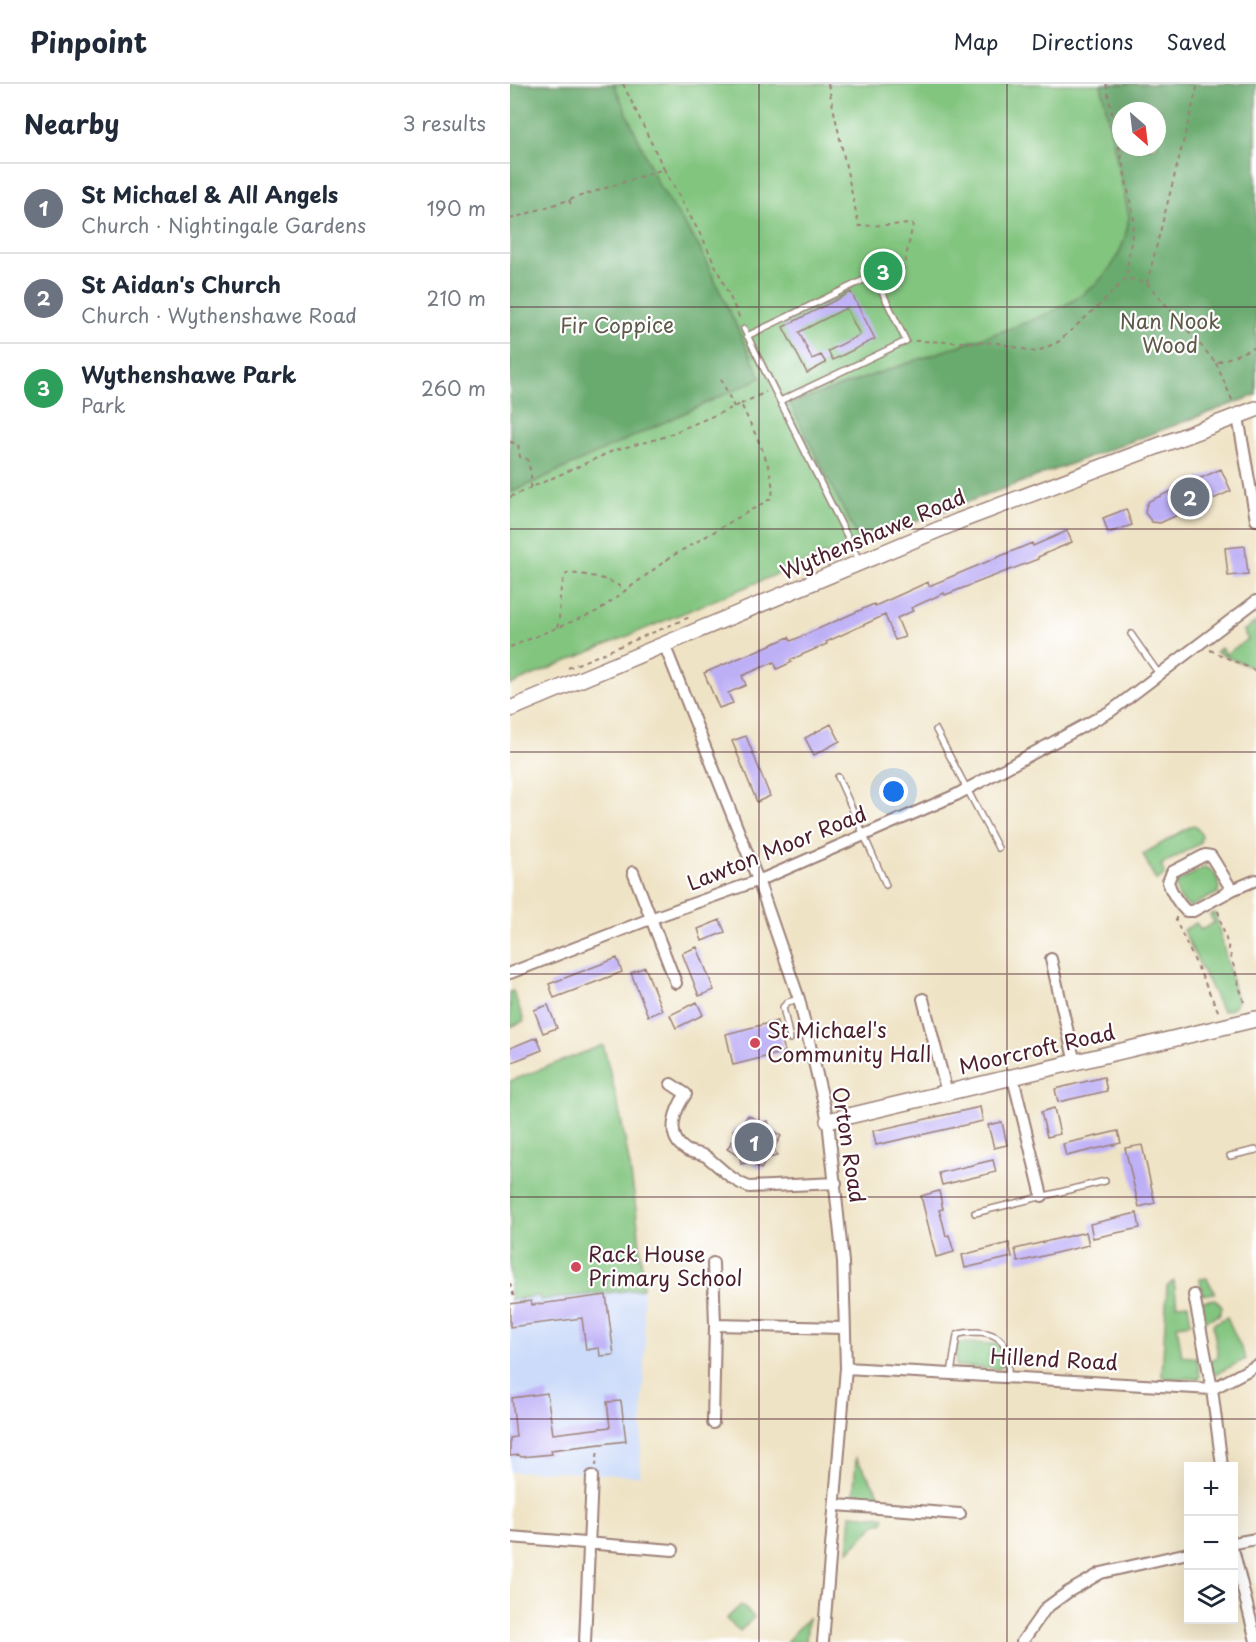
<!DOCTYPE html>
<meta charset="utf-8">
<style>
:root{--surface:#fff;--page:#f2f2f3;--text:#1f2937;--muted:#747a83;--line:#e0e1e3;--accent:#d1495b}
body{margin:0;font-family:"Playpen Sans",sans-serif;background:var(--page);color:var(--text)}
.controls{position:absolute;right:18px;bottom:18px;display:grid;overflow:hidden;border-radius:0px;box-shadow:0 6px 24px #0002}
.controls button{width:54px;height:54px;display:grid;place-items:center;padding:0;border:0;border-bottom:2px solid var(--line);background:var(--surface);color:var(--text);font:30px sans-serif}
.compass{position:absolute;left:602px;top:18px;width:54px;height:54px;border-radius:50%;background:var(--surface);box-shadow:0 6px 24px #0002;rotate:152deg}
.you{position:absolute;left:384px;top:708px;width:21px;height:21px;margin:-15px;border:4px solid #fff;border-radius:50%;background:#1a73e8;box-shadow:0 0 0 9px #1a73e833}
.badge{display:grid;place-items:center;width:39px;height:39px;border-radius:50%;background:var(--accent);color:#fff;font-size:20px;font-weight:700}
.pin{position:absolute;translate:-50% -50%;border:3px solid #fff;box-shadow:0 2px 6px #0006}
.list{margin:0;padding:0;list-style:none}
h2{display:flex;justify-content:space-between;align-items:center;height:78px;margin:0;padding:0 24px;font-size:26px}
h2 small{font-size:20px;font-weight:400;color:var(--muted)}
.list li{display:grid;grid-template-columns:39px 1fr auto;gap:18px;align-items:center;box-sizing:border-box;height:90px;padding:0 24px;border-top:2px solid var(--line)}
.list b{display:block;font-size:22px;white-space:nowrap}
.list p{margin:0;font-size:20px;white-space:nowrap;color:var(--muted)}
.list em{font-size:20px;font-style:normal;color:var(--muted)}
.icon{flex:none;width:33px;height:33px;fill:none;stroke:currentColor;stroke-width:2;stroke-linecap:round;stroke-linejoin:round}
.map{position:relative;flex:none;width:746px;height:1558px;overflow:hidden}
header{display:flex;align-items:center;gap:36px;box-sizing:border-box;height:84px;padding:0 30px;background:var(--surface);border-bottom:2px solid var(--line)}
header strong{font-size:28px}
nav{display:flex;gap:33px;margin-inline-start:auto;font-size:21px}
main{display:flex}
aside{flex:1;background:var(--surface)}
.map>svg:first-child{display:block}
.built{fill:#ccdbf9}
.green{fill:#82c57f;stroke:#667255;stroke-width:1.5;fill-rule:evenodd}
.forest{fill:#69aa6e;stroke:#5a644c;stroke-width:1.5;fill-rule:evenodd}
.building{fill:#bdaff6}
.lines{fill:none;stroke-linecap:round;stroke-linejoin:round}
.lane-casing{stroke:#9c8178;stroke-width:8}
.street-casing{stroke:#9c8178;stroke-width:14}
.secondary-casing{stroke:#9c8178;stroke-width:18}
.path{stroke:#9c8178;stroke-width:2;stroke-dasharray:4.5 4.5;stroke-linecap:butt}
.lane{stroke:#fff;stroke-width:5}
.street{stroke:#fff;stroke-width:10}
.secondary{stroke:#fff;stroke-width:15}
.grid{fill:none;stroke:#4a1f2b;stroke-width:1.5;stroke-opacity:0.55}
.poi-dot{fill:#d1495b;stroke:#fff;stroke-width:2}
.labels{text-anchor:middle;stroke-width:4.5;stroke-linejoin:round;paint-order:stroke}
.park-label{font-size:21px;fill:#5e5948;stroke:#fff}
.street-label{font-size:21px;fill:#4a1f2b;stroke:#fff}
.poi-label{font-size:21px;fill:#4a1f2b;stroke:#fff;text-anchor:start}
</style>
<header>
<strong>Pinpoint</strong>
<nav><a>Map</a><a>Directions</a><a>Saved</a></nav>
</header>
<main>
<aside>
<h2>Nearby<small>3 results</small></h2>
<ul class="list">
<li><span class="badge" style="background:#6b7280">1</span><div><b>St Michael &amp; All Angels</b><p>Church · Nightingale Gardens</p></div><em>190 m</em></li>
<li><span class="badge" style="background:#6b7280">2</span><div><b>St Aidan's Church</b><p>Church · Wythenshawe Road</p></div><em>210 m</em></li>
<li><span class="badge" style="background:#2e9e5b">3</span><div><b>Wythenshawe Park</b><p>Park</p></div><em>260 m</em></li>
</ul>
</aside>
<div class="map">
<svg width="746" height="1558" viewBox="0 0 746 1558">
<rect width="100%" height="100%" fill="#fff"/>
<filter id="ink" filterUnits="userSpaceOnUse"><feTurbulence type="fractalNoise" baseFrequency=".0167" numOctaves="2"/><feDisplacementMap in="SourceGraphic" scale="12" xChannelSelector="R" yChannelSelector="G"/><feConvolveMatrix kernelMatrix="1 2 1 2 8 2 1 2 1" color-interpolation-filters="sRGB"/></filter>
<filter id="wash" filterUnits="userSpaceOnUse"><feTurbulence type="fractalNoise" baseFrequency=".008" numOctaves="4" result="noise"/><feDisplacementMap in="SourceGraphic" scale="24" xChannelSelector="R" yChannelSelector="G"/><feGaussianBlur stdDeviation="1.35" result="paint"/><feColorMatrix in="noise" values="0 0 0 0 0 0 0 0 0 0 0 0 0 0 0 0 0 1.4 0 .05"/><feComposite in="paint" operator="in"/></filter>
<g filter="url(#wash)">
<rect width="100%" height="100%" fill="#efe3c5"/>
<path class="built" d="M93,961L113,1043L131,1170L135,1257L130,1392L34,1387L0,1388V997Z"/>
<path class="green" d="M0,0H746V311L306,474L0,601ZM611,27H647V63H611Z
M746,538V585L706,568L711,564L716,570L738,555L733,547Z
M683,741L686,742L692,752L689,760L651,781L655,790L646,797L633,770Z
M695,783C707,788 710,797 708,809L680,823C670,817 666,811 666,799Z
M705,829L727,917L724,924L712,927L673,846L686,839L691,846L704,839L700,831Z
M3,907L14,937L0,943V908Z
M93,961C115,1041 129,1123 133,1205L30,1216L29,1212L0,1216V997Z
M697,1194L705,1209L692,1211L690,1195Z
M664,1197L667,1221L678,1220L681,1239L667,1241L672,1272L687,1274L690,1293L688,1295L654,1294L652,1292L657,1202Z
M705,1215L712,1223L709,1231L691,1238L687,1218Z
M717,1233L736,1275L702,1292L698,1277L708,1273L703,1240Z
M450,1259L491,1260L495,1266V1280L488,1285L446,1282V1263Z
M346,1374L372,1414L371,1422L343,1419Z
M341,1430L374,1433L373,1439H367L338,1468Z
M231,1521L244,1533L230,1547L216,1535Z
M298,1534L296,1558H276Z"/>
<path class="forest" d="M0,0H104L148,100L189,163L251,294L0,409Z
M591,0H746V311L350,458L280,320C339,299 398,279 457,259C497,245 549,231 582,203C605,184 615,162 619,133ZM611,27H647V63H611Z"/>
<g id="blocks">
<path class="building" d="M341,208L365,255L323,276L318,267L350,251L336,224L289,248L302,275L311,271L316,279L297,289L273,243Z
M711,385L721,407L650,439L642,438L635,429L636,422L639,417Z
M616,425L622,441L598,449L593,434Z
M557,447L562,458L528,473V475L435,511L434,509L401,524L403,527L387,534L395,553L385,556L375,531L316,558L317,560L280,576L282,578L267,585L264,578L232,592L236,601L218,609L223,619L209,624L194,589L279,553L281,557L364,520L365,522L418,498L419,502L522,459L523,462Z
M735,462L738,490L718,492L715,464Z
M321,640L330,657L304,671L295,654Z
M236,652L260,712L247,718L222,657Z
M210,836L215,848L192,857L188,845Z
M187,863L204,906L189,912L172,869Z
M107,874L112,888L44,914L39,900Z
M135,883L152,926L138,932L121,889Z
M187,918L193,931L166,944L160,931Z
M38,921L47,944L33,949L24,926Z
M267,937L275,968L223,981L216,950Z
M27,953L32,966L0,979V964Z
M594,993L597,1007L548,1018L545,1005Z
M470,1023L473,1037L366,1061L363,1047Z
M544,1024L550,1050L537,1053L531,1028Z
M238,1031L251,1039L258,1037L260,1045L271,1052L264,1064L267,1072L258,1074L251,1085L239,1078L231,1080L230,1073L217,1065L225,1053L223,1046L231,1042Z
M492,1038L497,1061L484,1064L478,1041Z
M608,1047L611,1059L556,1072L553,1060Z
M632,1061L645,1119L629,1123L615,1064Z
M483,1076L486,1088L432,1101L429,1089Z
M429,1107L433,1125L429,1126L433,1139L436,1152L439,1151L444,1168L426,1173L411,1112Z
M627,1129L630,1144L583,1154L580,1140Z
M576,1148L579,1161L508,1178L505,1165Z
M499,1159L502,1173L455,1184L452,1171Z
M96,1211L104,1271L90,1272L89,1264L76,1266L72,1234L0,1243V1220L21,1217L22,1221Z
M37,1309L43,1350L100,1343L97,1318L111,1317L116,1357L41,1366L42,1370L11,1373L9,1371L0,1372V1354L6,1353L2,1314Z"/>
</g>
</g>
<g filter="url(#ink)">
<use href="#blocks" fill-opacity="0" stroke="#9c8178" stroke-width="1.5"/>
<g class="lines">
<defs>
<path id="lane" d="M234,245L350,478
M237,252L364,191L396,257L270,317
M621,550L649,590
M426,646L488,764
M328,693L376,801
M280,955L273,923L278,918L289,915
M720,1072L746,1066
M465,1129L595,1097
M441,1290L447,1251C454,1248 460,1248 467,1248C497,1249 499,1267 498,1293"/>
<path id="street" d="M728,333L746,436
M154,560L248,796L289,915L318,1037L333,1178L336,1284L313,1558
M123,788L166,899
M722,806L701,772L695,771L662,788L658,798C662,810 667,818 676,827H683L722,806L746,796
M541,875L565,979
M0,889L140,835L255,794L446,711L601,627L746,517
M413,915L437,1009
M503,994L532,1112
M161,1000L176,1010C165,1025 155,1052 175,1065C181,1070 190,1068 197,1073C211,1084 222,1097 239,1103L326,1099
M684,1211L702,1305L712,1382
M205,1241L334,1244
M336,1284L702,1305L746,1282
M203,1339L205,1241L203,1179
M326,1421L450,1430
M0,1453L163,1466
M724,1459L746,1455
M724,1469L746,1557
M75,1558L82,1392
M512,1558L536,1524L558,1508L591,1489L678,1469"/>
<path id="secondary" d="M0,625L449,437L746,325
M318,1037L746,935"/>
</defs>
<use href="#lane" class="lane-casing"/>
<use href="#street" class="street-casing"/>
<use href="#secondary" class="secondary-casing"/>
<path class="path" d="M113,0L154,85
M318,0L349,142L403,140L392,192L373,191
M596,0L624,135L616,194
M59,116L62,123
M0,135L154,85L194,157L231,237
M637,199L688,0
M405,257L487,259L526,268L548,258L595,216L616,194L637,199L706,279L746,263
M706,279L723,318
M211,295L224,323
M231,320L256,308
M0,358L8,360L10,373L17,375L21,389V403
M0,413L105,366L151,354L231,320C243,347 266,385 262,414L162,472L88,527L0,563
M47,544C53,523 45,511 57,489C75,490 103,494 115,507
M700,566L746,587
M58,584L180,533
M708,827L735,922
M666,833V837L709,929
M0,1199L4,1214
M86,1382L88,1365"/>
<use href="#lane" class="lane"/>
<use href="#street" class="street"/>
<use href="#secondary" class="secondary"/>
</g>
</g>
<path class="grid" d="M249,0V1558M497,0V1558M0,223H746M0,445H746M0,668H746M0,890H746M0,1113H746M0,1335H746"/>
<g class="poi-dot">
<circle cx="245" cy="959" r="6"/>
<circle cx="66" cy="1183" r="6"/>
</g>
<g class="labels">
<g class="park-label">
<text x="660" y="245">Nan Nook<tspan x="660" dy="24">Wood</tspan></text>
<text x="107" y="249">Fir Coppice</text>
</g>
<g class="street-label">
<text transform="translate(363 451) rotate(-23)" y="7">Wythenshawe Road</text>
<text transform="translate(267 765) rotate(-22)" y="7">Lawton Moor Road</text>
<text transform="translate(527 966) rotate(-13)" y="7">Moorcroft Road</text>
<text transform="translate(338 1061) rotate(81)" y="7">Orton Road</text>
<text transform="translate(544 1276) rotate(3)" y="7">Hillend Road</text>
</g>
<g class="poi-label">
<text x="257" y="954">St Michael's<tspan x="257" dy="24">Community Hall</tspan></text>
<text x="78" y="1178">Rack House<tspan x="78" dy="24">Primary School</tspan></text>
</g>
</g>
</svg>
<div class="controls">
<button>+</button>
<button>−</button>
<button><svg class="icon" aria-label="layers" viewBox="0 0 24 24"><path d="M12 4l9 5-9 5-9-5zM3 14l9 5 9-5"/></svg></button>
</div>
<svg class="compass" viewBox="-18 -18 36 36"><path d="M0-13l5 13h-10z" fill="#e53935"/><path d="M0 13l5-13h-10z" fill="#747a83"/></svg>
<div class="you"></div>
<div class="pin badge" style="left:244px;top:1058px;background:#6b7280">1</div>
<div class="pin badge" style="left:680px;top:413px;background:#6b7280">2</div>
<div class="pin badge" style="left:373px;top:187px;background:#2e9e5b">3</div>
</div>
</main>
